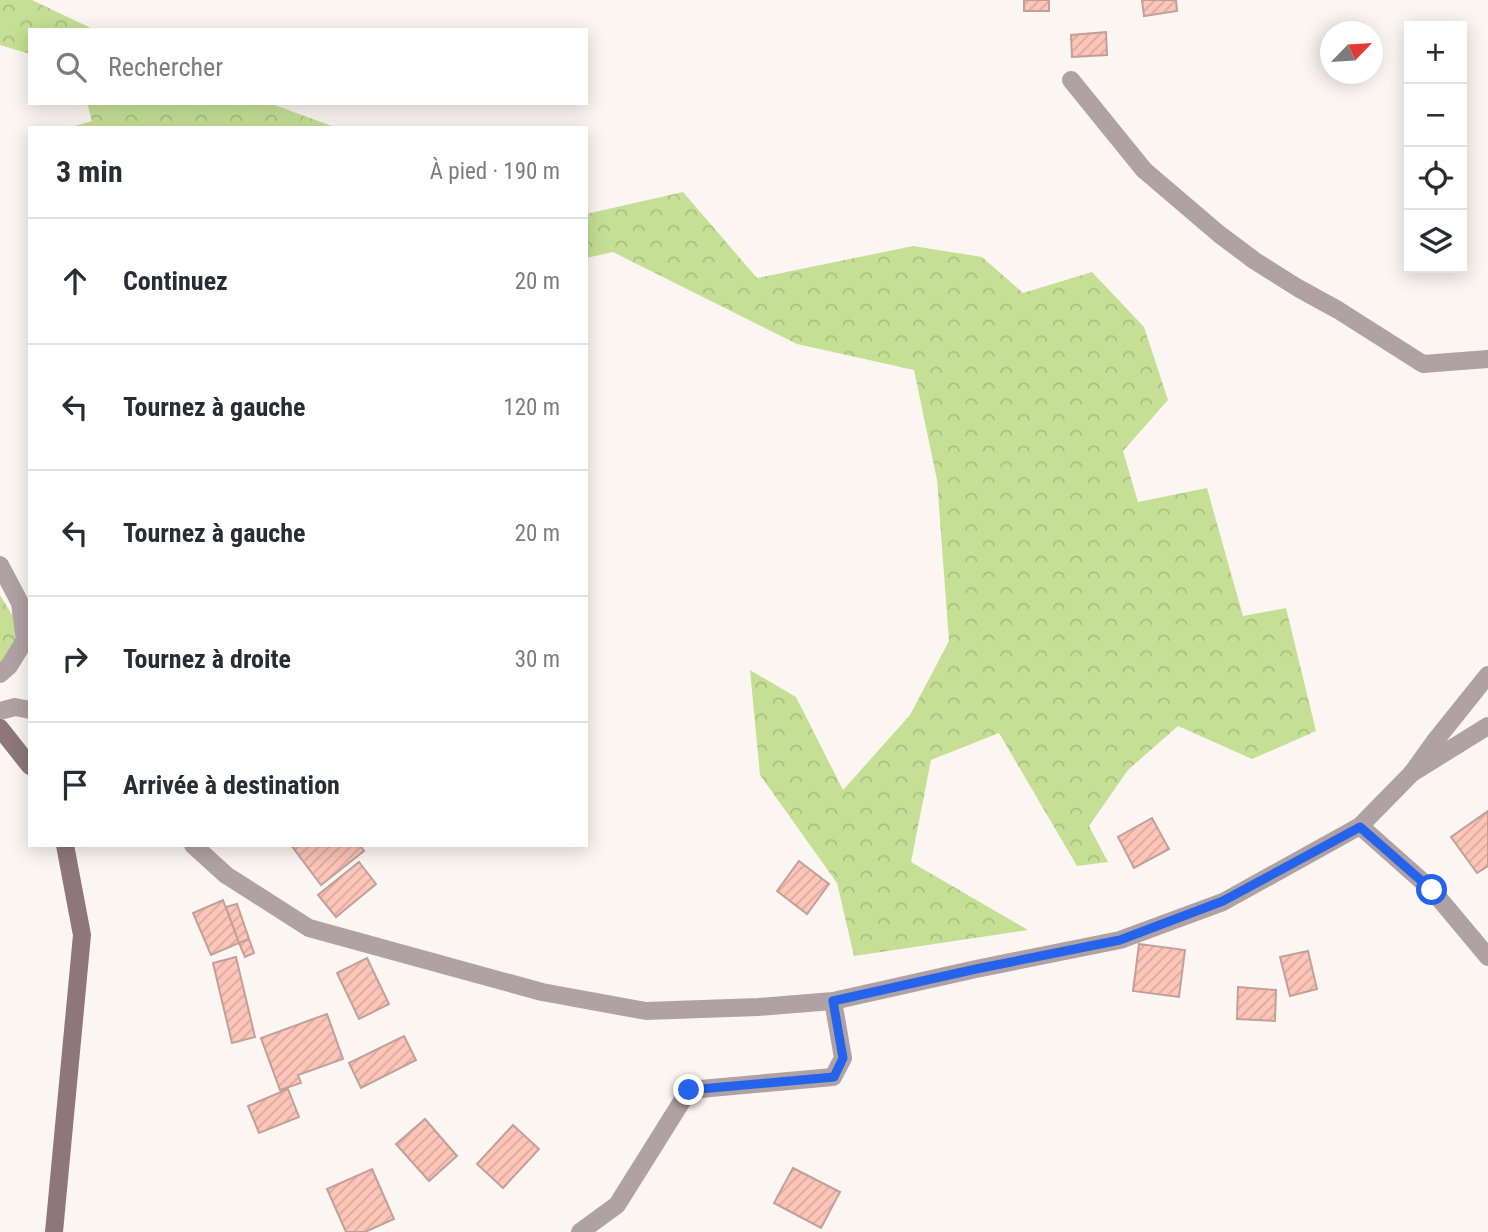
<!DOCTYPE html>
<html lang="fr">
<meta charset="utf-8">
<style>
:root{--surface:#fff;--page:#f7f7f7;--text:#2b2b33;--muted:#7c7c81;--line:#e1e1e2}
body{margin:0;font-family:"Roboto Condensed",sans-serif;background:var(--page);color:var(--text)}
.controls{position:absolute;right:21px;top:21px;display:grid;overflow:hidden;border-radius:0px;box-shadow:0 4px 18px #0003}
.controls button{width:63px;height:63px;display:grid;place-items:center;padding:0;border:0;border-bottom:2px solid var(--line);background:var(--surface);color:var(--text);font:35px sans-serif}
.compass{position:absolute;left:1320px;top:21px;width:63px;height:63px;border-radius:50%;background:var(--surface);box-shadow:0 4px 18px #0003;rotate:65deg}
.stop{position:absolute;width:21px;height:21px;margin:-16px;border:5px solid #2563eb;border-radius:50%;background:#fff}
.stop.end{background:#2563eb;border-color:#fff;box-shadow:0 2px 7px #0008}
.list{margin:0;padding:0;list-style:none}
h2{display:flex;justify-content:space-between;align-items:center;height:91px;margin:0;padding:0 28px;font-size:30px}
h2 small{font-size:23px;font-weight:400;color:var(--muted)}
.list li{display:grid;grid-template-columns:46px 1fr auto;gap:21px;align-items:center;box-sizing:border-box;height:126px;padding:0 28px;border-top:2px solid var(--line)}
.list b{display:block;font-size:26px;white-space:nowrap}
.list em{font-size:23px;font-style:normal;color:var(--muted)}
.icon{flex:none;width:38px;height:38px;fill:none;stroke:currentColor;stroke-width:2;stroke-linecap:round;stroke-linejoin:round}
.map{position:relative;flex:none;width:1488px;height:1232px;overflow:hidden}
.search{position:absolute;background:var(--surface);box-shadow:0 4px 18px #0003;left:28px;top:28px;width:560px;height:77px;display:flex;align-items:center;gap:18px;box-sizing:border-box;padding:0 24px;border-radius:0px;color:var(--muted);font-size:26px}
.panel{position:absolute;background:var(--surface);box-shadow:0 4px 18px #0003;left:28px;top:126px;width:560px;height:721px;border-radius:0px}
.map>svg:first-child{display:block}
.forest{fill:url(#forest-crowns)}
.building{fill:url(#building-hatch);stroke:#c2a099;stroke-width:2}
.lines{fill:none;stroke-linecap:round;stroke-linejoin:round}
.lane{stroke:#b0a1a4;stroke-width:18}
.street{stroke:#b0a1a4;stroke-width:18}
.secondary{stroke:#8d777c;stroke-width:18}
.route{stroke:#2563eb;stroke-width:9}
</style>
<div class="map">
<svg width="1488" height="1232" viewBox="0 0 1488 1232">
<defs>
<pattern id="forest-crowns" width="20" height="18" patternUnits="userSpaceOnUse" patternTransform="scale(1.75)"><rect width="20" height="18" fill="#c5e095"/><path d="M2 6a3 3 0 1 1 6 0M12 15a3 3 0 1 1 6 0" fill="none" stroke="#aac181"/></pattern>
<pattern id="building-hatch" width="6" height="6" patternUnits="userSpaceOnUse" patternTransform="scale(1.75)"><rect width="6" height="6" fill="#fdc4b8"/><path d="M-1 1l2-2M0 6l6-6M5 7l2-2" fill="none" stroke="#daa99f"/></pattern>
</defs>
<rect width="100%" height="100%" fill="#fcf6f2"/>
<path class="forest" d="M0,0H32L95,30H30V54L0,45Z
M87,103H269L337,128H68L92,121Z
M683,192L757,278L913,246L982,257L1023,293L1092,272L1144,327L1168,400L1123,451L1138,502L1207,488L1243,616L1286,608L1316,731L1252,759L1178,726L1128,770L1089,826L1108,862L1077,866L999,733L931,760L911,862L1028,930L854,956L837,883L760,775L750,670L796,697L843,790L910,715L949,641L937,480L914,370L797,344L613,252L586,258V214Z
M0,595L30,644V650L0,670Z"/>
<path class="building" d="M1024,0H1049V11H1024Z
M1142,0H1176L1177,11L1144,16Z
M1106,32L1107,55L1072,57L1071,35Z
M1488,811V866L1477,873L1451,837Z
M1152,818L1169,849L1134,868L1118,837Z
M291,845H360L364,851L321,885Z
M799,861L829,884L807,914L777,891Z
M359,862L376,884L336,917L318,895Z
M223,900L239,943L211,955L193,913Z
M237,904L249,939L239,943L226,907Z
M249,939L254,953L245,957L239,943Z
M1139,944L1185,950L1179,997L1133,991Z
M1308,951L1317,989L1290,996L1280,957Z
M236,957L255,1037L232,1043L213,963Z
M367,958L389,1004L359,1019L337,973Z
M1238,987L1276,990L1275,1021L1237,1019Z
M327,1014L343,1059L298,1075L301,1083L280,1090L261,1038Z
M404,1036L416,1060L361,1088L349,1063Z
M288,1089L299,1117L259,1133L248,1106Z
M425,1119L457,1156L429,1181L396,1144Z
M513,1125L539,1149L503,1188L477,1164Z
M793,1168L840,1192L821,1228L774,1203Z
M372,1169L394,1219L365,1232H346L327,1189Z"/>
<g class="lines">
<path class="lane" d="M1412,773L1488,726
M1360,826L1432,890L1488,957"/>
<path class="street" d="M1071,80L1144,170L1219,234L1255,261L1298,288L1338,310L1423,364L1488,359
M0,565L20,603L25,640L9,666L0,674
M0,711L15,707L30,710
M193,845L226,875L309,928L542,992L646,1011L758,1007L833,1001L976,969L1120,940L1223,902L1360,826L1412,773L1435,741L1488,675
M580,1232L617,1205L689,1090L833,1077L843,1058L833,1001"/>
<path class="secondary" d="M0,728L30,766
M54,1232L82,935L65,845"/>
</g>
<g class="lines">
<path class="route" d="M689,1090L834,1077L843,1058L833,1001L976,969L1120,940L1223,901L1360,827L1432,890"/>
</g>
</svg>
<div class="controls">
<button>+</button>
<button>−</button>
<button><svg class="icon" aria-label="locate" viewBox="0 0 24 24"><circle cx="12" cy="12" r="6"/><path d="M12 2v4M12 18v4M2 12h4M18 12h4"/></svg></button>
<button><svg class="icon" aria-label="layers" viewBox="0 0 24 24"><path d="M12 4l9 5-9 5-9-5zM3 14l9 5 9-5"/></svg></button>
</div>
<svg class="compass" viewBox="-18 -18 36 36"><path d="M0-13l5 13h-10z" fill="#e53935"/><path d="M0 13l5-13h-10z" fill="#7c7c81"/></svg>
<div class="stop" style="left:1432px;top:890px"></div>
<div class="stop end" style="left:689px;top:1090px"></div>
<div class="search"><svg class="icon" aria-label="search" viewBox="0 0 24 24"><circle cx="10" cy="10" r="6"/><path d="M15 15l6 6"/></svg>Rechercher</div>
<section class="panel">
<h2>3 min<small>À pied · 190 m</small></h2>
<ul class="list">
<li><svg class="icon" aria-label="ahead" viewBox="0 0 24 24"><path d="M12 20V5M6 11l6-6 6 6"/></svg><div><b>Continuez</b></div><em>20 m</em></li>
<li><svg class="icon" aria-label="left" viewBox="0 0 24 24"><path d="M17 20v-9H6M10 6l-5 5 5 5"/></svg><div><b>Tournez à gauche</b></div><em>120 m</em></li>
<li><svg class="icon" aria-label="left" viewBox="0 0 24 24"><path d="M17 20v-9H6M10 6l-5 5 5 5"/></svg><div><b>Tournez à gauche</b></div><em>20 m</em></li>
<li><svg class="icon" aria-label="right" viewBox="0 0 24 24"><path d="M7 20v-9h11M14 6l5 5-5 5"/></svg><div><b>Tournez à droite</b></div><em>30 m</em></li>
<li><svg class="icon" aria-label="arrive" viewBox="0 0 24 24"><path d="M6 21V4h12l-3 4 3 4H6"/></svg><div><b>Arrivée à destination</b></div></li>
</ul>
</section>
</div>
